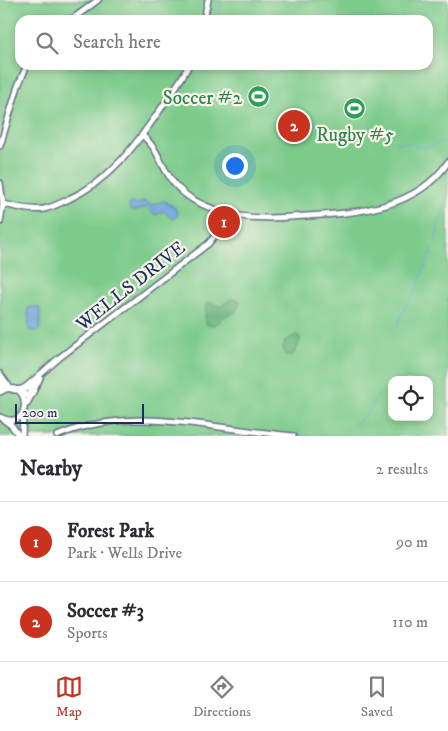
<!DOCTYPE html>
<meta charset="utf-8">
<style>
:root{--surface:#fff;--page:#f7f7f7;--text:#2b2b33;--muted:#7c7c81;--line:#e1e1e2;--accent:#c8321e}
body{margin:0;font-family:"IM FELL DW Pica",serif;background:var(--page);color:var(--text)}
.controls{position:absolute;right:15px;bottom:15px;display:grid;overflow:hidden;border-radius:10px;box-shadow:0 2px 8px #0003}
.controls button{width:45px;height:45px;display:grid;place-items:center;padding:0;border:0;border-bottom:1px solid var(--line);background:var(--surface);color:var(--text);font:25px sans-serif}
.scale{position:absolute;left:15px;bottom:12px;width:129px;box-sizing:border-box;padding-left:5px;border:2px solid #1b2f5e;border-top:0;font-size:14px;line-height:18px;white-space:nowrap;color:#1b2f5e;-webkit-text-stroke:4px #f7f3e8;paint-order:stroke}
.you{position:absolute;left:234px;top:165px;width:18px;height:18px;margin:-12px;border:4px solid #fff;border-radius:50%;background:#1a73e8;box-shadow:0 0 0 8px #1a73e833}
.badge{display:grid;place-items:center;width:32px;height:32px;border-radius:50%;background:var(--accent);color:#fff;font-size:16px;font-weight:700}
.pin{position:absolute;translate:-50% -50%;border:2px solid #fff;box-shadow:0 1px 5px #0006}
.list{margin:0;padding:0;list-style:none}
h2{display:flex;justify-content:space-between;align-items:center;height:65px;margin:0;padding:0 20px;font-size:21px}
h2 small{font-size:16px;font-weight:400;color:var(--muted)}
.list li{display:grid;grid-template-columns:32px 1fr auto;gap:15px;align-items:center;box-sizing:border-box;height:80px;padding:0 20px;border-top:1px solid var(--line)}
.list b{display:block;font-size:19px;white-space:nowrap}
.list p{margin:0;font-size:16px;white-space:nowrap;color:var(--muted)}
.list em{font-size:16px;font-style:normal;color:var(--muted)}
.icon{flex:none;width:28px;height:28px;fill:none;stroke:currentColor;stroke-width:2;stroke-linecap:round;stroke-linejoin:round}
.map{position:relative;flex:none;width:448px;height:436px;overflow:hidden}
.search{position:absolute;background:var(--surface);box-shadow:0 2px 8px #0003;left:15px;right:15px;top:15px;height:55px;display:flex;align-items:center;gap:12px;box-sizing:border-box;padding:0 18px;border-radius:15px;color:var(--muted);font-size:19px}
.sheet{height:225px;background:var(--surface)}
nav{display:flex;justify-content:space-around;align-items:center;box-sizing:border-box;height:70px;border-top:1px solid var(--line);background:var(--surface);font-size:14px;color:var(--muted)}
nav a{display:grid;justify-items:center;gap:2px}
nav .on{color:var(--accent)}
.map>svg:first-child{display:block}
.green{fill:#7bcb8b;stroke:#4b7d74;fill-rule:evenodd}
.forest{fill:#64af77;stroke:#406f6a}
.water{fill:#6fa2da;stroke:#45689c}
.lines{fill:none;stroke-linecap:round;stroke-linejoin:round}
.stream{stroke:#6fa2da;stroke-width:1}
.pedestrian-casing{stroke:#646e82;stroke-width:6}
.minor-casing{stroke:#646e82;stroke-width:8}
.pedestrian{stroke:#fff;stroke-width:4}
.minor{stroke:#fff;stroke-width:5}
.labels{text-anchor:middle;stroke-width:4.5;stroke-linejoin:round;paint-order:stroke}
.leisure-label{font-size:19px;fill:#27864d;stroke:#f7f3e8;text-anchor:end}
.street-label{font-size:19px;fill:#1b2f5e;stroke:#f7f3e8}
</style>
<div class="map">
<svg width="448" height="436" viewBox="0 0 448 436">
<rect width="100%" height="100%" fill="#f7f3e8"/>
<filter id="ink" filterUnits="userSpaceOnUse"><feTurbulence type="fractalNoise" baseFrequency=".02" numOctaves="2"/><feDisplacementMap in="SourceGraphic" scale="10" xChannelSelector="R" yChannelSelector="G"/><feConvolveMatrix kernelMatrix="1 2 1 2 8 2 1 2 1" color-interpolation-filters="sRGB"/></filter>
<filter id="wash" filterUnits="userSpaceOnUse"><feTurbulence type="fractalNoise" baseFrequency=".0096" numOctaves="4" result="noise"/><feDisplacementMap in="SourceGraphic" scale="20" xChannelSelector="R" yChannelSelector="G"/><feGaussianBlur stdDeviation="1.12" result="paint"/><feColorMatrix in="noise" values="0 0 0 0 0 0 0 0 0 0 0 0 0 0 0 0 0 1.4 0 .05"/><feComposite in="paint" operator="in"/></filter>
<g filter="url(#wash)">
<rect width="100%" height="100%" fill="#ede4c6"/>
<path class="green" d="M0,0H448V436H0ZM20,20H428V65H20ZM392,380H429V417H392Z"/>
<path class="forest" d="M231,299L239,300L240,302L236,312L225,316L216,325H207L205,320L206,303C211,301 216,306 221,306Z
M296,335L300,337C300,343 296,352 292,356L286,355L283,348L285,341Z"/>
<path class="water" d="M144,201L151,205L164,201L175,207L178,215L175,218L172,219L164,211L155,215L147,207L134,212L129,209L130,203L137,204Z
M30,307H38L40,308V329L38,331H30L29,329L28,308Z"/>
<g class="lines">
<path class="stream" d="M236,0H239
M216,20L221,7V0
M396,143C405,141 414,146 423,147C431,148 435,144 442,142
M397,326L402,313L414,294L435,243L441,216L448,200
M356,425L371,408L378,394"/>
</g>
</g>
<g filter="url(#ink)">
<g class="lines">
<defs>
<path id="pedestrian" d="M0,377L5,386L1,389L0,380
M34,384L27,396H26L23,391Z"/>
<path id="minor" d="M49,20L53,19L57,20
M71,20L98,0
M204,20L208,0
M142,135C158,150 156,154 166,171C179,196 200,205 225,213
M0,146L18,86L27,65
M0,183L3,204L0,222
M3,204C16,207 31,211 44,209C53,207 61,203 69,199C110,180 135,146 160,110C170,95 181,81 189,65
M0,374L11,389
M14,390L22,389L27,386L59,358L208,244L219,231L225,213C252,220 279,218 306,216C357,213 417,209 448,162
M0,392C32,373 33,435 0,417
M27,404L40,378
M4,420L12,426L19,436
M22,436L23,414
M57,436C108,414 160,419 213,426C240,430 266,433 293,436"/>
</defs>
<use href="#pedestrian" class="pedestrian-casing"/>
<use href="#minor" class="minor-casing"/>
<use href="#pedestrian" class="pedestrian"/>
<use href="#minor" class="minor"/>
</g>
</g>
<defs>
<symbol id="stadium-disc" viewBox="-11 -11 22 22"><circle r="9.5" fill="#2e9e5b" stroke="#f7f3e8"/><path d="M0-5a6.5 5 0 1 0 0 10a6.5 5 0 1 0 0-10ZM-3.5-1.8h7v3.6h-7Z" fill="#fff"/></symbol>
</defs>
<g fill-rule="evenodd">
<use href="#stadium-disc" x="246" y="84" width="25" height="25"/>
<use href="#stadium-disc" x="342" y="96" width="25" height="25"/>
</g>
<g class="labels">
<g class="leisure-label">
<text x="242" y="104">Soccer #2</text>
<text x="355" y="141" text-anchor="middle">Rugby #5</text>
</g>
<g class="street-label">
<text transform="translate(130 285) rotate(-38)" y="7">WELLS DRIVE</text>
</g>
</g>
</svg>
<div class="controls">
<button><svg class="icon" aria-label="locate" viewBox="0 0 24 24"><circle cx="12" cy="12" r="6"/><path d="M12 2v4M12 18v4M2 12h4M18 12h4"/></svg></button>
</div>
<div class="scale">200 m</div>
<div class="you"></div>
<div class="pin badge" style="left:224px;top:222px">1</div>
<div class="pin badge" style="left:294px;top:126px">2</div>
<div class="search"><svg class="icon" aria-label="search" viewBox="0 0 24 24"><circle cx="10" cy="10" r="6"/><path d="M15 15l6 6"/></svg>Search here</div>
</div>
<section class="sheet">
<h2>Nearby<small>2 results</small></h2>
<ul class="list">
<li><span class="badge">1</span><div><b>Forest Park</b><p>Park · Wells Drive</p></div><em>90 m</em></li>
<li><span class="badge">2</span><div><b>Soccer #3</b><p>Sports</p></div><em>110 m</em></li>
</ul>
</section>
<nav>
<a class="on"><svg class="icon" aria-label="map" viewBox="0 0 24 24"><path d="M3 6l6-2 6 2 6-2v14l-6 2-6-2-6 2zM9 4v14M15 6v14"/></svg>Map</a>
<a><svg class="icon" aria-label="directions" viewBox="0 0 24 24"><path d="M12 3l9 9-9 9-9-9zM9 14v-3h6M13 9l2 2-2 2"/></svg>Directions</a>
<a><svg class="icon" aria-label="saved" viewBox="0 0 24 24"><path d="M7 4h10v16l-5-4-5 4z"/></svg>Saved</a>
</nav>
